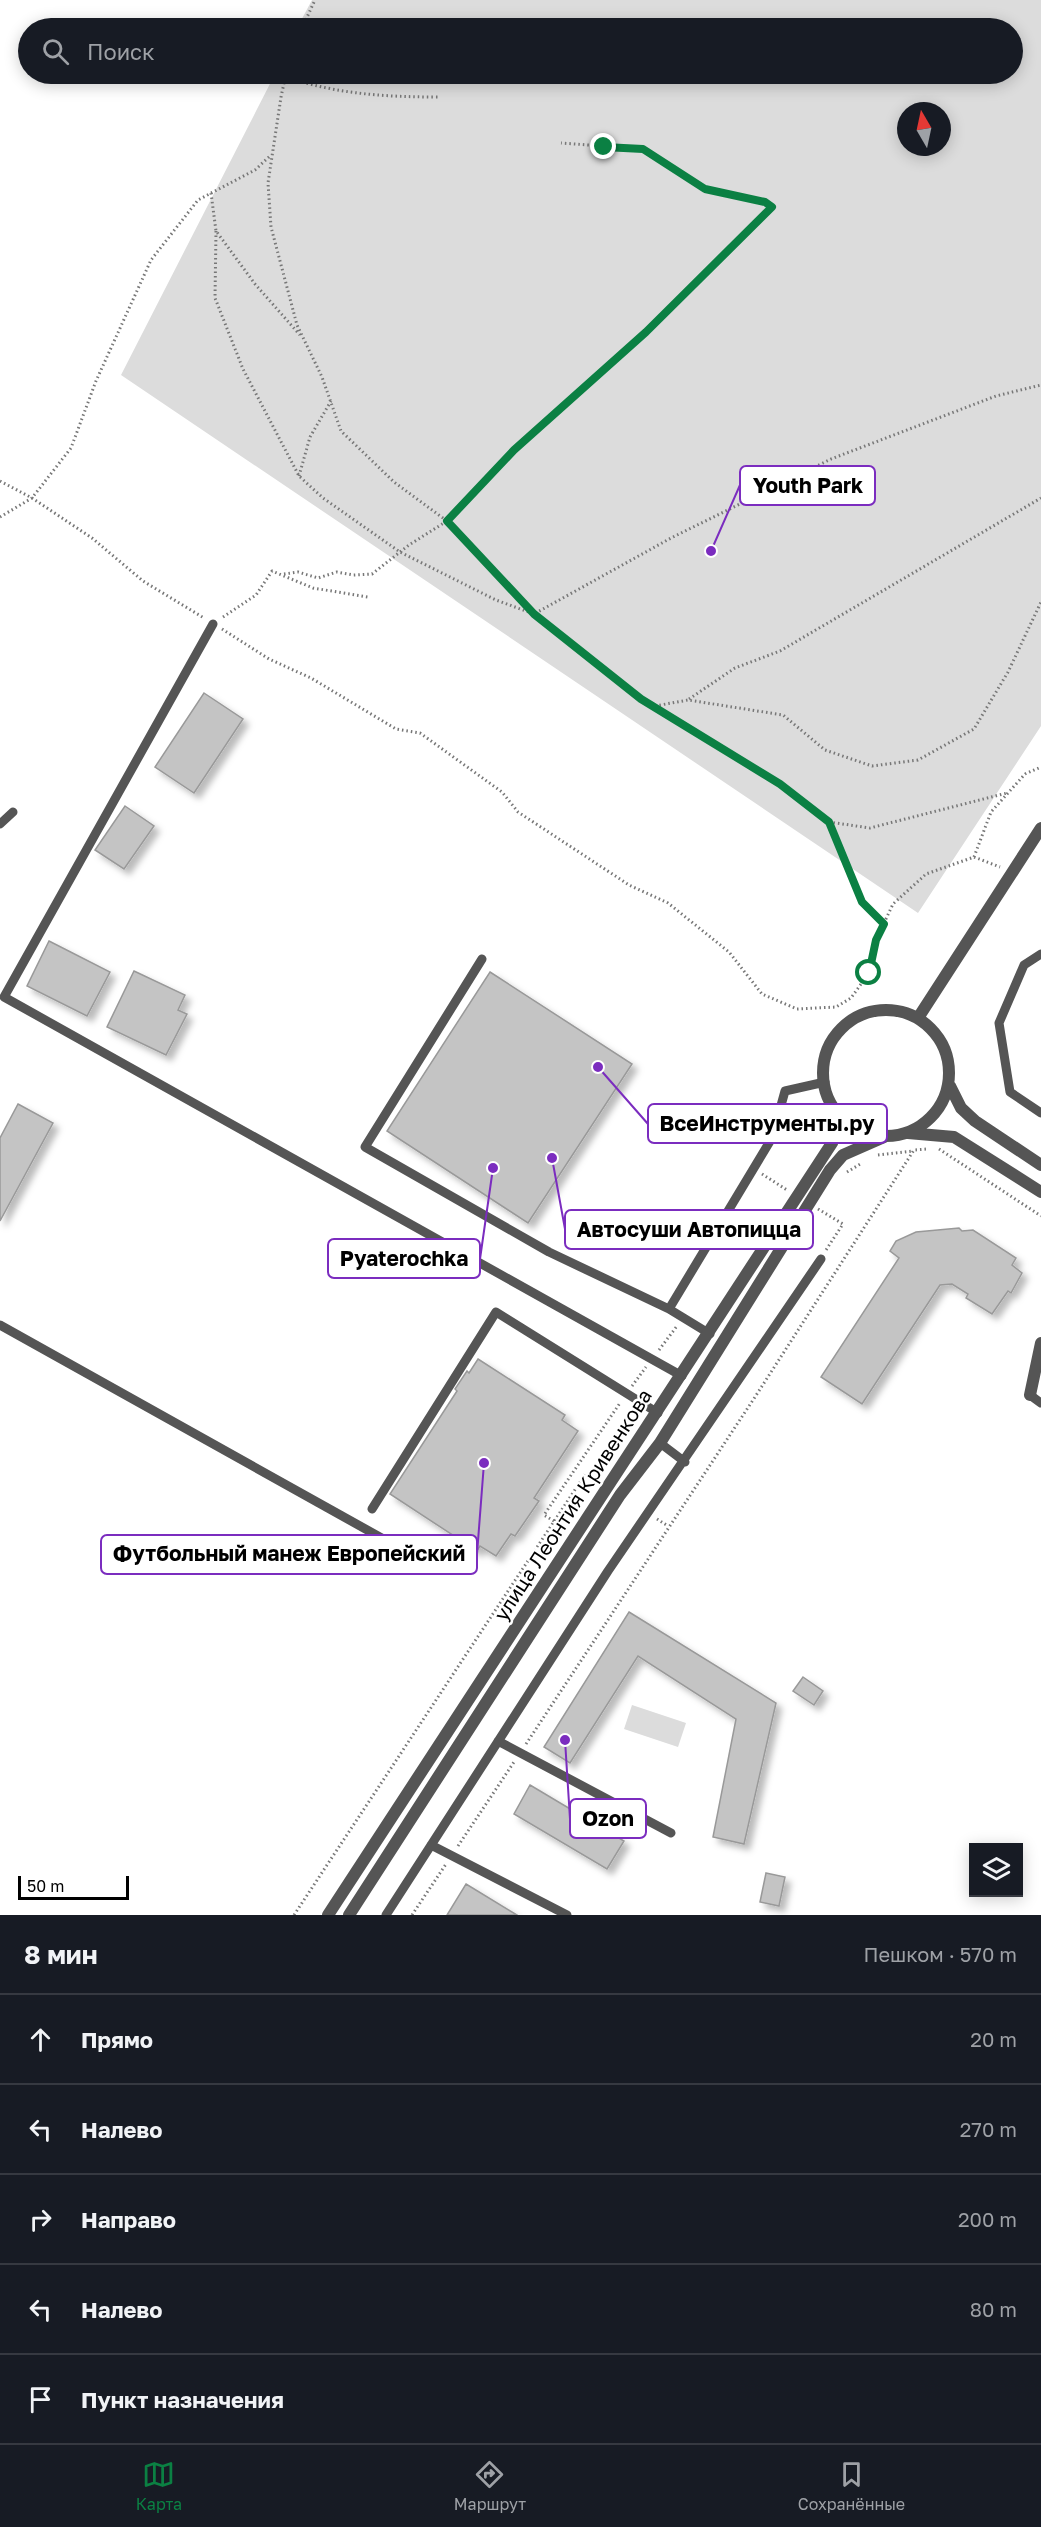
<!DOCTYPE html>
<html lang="ru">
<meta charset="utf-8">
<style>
:root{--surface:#171b24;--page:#20242c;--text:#f1f3f6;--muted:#9ea1a6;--line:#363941;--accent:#0b8043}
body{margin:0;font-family:"Golos Text",sans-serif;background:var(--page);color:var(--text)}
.controls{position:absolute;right:18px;bottom:18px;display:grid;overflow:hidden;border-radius:0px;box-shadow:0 3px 15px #0003}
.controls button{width:54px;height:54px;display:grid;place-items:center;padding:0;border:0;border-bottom:2px solid var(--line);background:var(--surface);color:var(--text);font:30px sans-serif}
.compass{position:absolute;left:897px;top:102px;width:54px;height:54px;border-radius:50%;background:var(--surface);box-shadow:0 3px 15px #0003;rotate:351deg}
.scale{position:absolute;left:18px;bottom:15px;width:111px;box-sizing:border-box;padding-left:6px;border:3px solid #000;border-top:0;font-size:16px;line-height:21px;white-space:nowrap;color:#000;-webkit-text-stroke:4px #fff;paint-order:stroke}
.stop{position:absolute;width:18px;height:18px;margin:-14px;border:4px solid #0b8043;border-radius:50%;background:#fff}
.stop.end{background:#0b8043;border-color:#fff;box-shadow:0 2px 6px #0008}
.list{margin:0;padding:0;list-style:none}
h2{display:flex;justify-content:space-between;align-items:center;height:78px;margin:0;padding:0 24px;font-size:26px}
h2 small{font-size:20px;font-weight:400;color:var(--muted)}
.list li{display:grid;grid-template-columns:39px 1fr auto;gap:18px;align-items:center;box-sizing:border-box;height:90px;padding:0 24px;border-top:2px solid var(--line)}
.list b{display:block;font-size:22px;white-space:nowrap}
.list em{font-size:20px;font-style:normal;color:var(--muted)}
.icon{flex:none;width:33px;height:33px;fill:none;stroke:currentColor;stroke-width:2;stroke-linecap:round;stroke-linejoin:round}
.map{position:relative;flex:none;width:1041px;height:1915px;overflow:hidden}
.search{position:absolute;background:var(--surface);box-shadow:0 3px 15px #0003;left:18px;right:18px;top:18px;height:66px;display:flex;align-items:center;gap:15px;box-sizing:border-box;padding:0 21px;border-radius:33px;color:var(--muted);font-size:22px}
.sheet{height:528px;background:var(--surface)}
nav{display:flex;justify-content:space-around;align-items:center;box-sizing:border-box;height:84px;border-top:2px solid var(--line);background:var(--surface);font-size:16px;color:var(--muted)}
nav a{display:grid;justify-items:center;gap:3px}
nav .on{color:var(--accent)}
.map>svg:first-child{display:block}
.green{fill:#dcdcdc;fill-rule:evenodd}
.building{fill:#c4c4c4;stroke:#999;stroke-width:1.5;filter:url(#shadow)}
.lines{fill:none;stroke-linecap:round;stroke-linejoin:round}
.path{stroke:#777;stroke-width:3;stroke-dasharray:1.5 3;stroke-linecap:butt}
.service{stroke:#555;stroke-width:9}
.minor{stroke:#555;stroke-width:12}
.tertiary{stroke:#555;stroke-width:12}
.route{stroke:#0b8043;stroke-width:8}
.labels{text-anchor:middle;stroke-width:5;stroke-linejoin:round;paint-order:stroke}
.street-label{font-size:20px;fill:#000;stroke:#fff}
.leader{fill:none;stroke:#7b2cbf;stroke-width:2}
.callout-dot{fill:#7b2cbf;stroke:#fff;stroke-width:2}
.callout{fill:#fff;stroke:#7b2cbf;stroke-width:2}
.callout-label{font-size:21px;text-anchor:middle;font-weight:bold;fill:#000}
</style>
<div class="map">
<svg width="1041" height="1915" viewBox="0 0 1041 1915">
<defs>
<filter id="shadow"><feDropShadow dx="5.5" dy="5.5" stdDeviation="3" flood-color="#0004"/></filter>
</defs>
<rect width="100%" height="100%" fill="#fff"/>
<path class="green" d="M312,0H1041V726L918,913L121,375L275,74H1012V28H297ZM906,111H942V147H906Z
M632,1705L686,1723L678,1747L624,1729Z"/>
<path class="building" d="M204,693L243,719L194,793L155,767Z
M125,806L154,826L124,869L95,850Z
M49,941L110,972L87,1016L27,986Z
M134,971L185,995L178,1010L187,1014L166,1055L107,1027Z
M490,972L632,1064L528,1223L387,1131Z
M18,1104L53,1123L0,1221V1138Z
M959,1228L962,1231L973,1230L1016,1258L1012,1265L1022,1273L1011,1293L1008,1291L992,1314L966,1298L968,1294L952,1284L940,1285L862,1404L821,1377L899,1258L890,1251L896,1241L916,1232Z
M478,1359L565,1415L562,1420L578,1431L534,1498L539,1501L515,1536L511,1534L496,1556L480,1546L477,1551L390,1494L457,1391L455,1389L467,1371L469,1373Z
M629,1612L776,1703L744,1844L713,1837L736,1719L638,1656L570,1763L544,1747Z
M803,1677L823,1691L814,1705L793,1691Z
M530,1785L624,1841L607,1869L514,1814Z
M766,1873L785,1877L779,1906L760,1902Z
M466,1884L517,1915H447Z"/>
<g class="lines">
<path class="path" d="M302,28L315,0
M286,74L281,97L268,183L271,227L297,325L322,377L341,431L394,482L447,521L534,614L641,699L780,785L829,822L862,902L884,924
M285,77C338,94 384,97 438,97
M211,193L216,231L255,284L300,335
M216,231L215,298L243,369L299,476L323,498L400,552L496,600L534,614L671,538L831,459L996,396L1041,385
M299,476L310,437L331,401
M0,481L32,498L92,538L143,581L204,618
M0,517L32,498L71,448L96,381L151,260L198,200L255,170L271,155
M284,574L298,572L318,578L337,572L353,575L372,574L409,545L447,521L514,450L646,332L772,207L765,202L705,189L643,149L561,143
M223,617L256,595L272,571L313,588L368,597
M222,629L269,659L311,678L396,729L420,733L502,792L518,812L629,885L668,903L729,952L762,994L797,1009L836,1007L851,998L869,973L876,940L893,904L926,874L974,857L1000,867
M689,699L735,668L780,651L1041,498
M655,706L688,700L783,715L825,750L872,766L918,760L974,729L1008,672L1041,602
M829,822L870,828L1007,793
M974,857L991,812L1025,774L1041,767
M939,1149L1041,1216
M878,1155L913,1151
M847,1172L862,1163
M762,1174L787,1190
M818,1209L843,1224L826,1250
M659,1350L677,1326
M632,1386L646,1367
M657,1519L668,1526
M554,1521L544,1515L620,1403
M526,1744L755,1397L914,1150L927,1149
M458,1846L514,1762
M294,1915L586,1473L598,1481
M412,1915L446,1864"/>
<path class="service" d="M213,624L4,997L682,1376
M0,824L13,812
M1041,954L1024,965L999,1023L1010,1092L1041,1113
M482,959L365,1147L549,1252L669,1309
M0,1325L421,1560
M710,1334L669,1309L772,1138L785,1091L825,1082
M1030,1395L1041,1403
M660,1443L685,1462
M372,1509L496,1312L658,1413
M498,1741L671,1833
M431,1845L567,1915
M386,1915L608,1571L821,1259"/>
<path class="minor" d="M1030,1395L1041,1343"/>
<path class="tertiary" d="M823 1073a63 63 0 1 1 126 0a63 63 0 1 1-126 0Z
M918,1018L1041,828
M950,1086L961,1108L975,1121L1041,1165
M908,1133L954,1137L1041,1192
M328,1915L832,1143L836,1131V1112
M349,1915L620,1495L660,1443L830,1170L843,1155L884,1137"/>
</g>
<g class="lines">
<path class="route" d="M604,147L643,149L705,189L765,202L772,207L646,332L514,450L447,521L534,614L641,699L780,784L829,822L862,902L884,924L876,940L869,973"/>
</g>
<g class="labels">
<g class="street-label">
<text transform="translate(573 1505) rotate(-57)" y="7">улица Леонтия Кривенкова</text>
</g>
</g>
<path class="leader" d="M711 551L740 485M598 1067L648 1124M552 1158L565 1229M493 1168L480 1259M484 1463L477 1554M565 1740L570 1819"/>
<g class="callout-dot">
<circle cx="711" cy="551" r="6"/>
<circle cx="598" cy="1067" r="6"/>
<circle cx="552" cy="1158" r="6"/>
<circle cx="493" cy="1168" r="6"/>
<circle cx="484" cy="1463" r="6"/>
<circle cx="565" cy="1740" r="6"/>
</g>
<g class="callout">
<rect x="740" y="466" width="135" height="39" rx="6"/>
<rect x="648" y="1104" width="239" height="39" rx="6"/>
<rect x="565" y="1210" width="248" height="39" rx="6"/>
<rect x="328" y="1239" width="152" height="39" rx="6"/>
<rect x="101" y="1535" width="376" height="39" rx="6"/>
<rect x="570" y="1799" width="76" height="39" rx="6"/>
</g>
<g class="callout-label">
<text x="808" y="493">Youth Park</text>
<text x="767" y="1131">ВсеИнструменты.ру</text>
<text x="689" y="1237">Автосуши Автопицца</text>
<text x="404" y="1266">Pyaterochka</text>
<text x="289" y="1561">Футбольный манеж Европейский</text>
<text x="608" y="1826">Ozon</text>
</g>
</svg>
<div class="controls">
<button><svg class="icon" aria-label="layers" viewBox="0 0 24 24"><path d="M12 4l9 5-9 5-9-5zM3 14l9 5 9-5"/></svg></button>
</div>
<svg class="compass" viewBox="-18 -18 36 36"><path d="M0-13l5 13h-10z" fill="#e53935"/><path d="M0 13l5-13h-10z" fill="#9ea1a6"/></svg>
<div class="scale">50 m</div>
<div class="stop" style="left:869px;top:973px"></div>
<div class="stop end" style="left:604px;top:147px"></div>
<div class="search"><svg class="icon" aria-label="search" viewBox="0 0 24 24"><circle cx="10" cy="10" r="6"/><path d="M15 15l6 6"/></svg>Поиск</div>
</div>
<section class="sheet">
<h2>8 мин<small>Пешком · 570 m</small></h2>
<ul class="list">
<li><svg class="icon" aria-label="ahead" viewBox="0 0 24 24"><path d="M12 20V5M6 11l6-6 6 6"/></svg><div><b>Прямо</b></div><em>20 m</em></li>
<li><svg class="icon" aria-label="left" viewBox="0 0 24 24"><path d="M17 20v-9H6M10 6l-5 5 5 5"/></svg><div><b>Налево</b></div><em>270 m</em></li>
<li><svg class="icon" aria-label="right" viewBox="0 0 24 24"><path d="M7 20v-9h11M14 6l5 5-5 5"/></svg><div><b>Направо</b></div><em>200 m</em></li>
<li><svg class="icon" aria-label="left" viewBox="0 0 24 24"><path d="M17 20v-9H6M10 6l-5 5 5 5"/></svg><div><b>Налево</b></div><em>80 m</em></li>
<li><svg class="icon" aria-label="arrive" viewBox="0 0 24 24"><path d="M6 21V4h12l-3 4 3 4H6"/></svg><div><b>Пункт назначения</b></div></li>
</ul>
</section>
<nav>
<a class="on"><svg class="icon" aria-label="map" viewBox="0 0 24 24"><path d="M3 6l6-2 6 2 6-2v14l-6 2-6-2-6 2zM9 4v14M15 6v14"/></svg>Карта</a>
<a><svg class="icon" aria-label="directions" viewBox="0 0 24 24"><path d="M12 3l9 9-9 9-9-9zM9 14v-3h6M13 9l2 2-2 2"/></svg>Маршрут</a>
<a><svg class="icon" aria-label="saved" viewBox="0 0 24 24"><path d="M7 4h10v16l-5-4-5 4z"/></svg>Сохранённые</a>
</nav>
